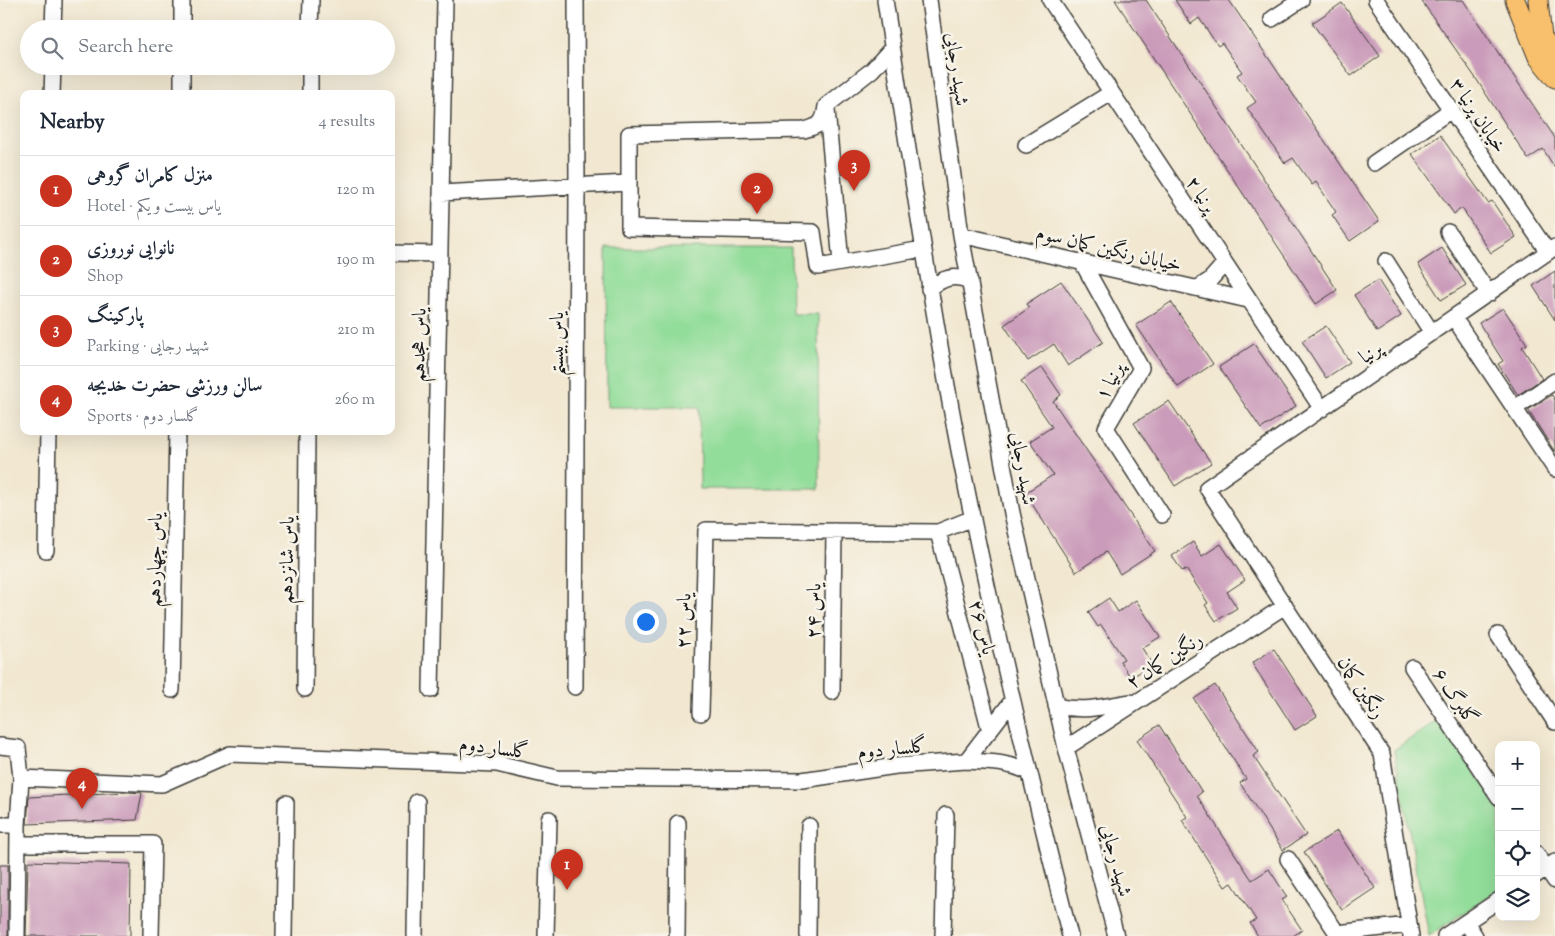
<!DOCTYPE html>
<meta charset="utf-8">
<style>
:root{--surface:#fff;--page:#f2f2f3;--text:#1f2937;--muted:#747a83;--line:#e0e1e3;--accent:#c8321e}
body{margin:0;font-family:"Sorts Mill Goudy",Amiri,serif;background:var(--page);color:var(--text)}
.controls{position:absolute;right:15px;bottom:15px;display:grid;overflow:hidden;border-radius:10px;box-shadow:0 5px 20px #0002}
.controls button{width:45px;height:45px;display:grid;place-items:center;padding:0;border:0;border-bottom:1px solid var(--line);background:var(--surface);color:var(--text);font:25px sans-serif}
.you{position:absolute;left:645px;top:621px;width:18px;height:18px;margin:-12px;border:4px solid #fff;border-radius:50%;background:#1a73e8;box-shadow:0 0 0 8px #1a73e833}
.badge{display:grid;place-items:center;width:32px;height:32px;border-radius:50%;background:var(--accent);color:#fff;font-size:16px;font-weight:700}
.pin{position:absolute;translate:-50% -41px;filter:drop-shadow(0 1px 2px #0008)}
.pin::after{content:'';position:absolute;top:26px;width:18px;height:15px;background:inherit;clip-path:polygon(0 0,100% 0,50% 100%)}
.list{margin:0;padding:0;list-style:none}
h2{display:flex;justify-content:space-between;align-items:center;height:65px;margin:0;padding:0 20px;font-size:21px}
h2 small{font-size:16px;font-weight:400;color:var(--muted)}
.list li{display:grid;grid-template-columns:32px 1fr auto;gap:15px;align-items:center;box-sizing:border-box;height:70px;padding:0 20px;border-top:1px solid var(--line)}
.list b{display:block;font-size:19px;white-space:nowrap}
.list p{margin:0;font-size:16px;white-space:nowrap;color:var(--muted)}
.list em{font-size:16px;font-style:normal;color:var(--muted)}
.icon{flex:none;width:28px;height:28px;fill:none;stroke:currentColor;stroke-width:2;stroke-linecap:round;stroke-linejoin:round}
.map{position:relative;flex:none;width:1555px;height:936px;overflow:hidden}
.search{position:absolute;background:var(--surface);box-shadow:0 5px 20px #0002;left:20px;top:20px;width:375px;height:55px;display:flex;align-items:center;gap:12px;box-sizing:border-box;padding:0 18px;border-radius:28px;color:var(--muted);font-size:19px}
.panel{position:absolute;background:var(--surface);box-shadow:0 5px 20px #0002;left:20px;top:90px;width:375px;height:345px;border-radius:10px}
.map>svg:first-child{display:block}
.green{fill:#92dd9a;stroke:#577c5b}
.building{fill:#ca9bba}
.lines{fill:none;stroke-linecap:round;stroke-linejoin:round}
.minor-casing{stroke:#3c3b37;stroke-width:18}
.major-casing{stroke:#3c3b37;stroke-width:21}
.minor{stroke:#fff;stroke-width:15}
.major{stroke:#f8bf6c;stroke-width:19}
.labels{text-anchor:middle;stroke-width:5;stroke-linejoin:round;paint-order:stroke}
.street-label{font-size:20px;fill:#1c1c1c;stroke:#f7f3e8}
</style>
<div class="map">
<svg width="1555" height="936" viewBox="0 0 1555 936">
<rect width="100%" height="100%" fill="#f7f3e8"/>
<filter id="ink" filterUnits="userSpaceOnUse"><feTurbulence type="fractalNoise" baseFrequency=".02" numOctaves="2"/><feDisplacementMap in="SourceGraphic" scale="10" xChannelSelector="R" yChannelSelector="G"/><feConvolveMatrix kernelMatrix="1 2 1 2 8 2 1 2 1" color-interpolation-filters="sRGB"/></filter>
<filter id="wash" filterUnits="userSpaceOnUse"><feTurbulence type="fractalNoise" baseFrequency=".0096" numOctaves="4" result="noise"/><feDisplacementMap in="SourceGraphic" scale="20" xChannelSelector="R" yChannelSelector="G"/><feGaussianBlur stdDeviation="1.12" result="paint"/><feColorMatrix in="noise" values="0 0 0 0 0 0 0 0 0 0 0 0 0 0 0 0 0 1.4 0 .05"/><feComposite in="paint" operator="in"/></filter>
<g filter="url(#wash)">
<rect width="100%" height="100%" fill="#f2e8d1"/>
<path class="green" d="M606,248H791L792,314H818L819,489H700L699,407H607Z
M1439,719L1499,807V889L1429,936L1394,750Z"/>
<g id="blocks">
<path class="building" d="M1115,0H1146L1337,290L1316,304Z
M1175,0H1229L1379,221L1350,241L1332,215L1336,212L1316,182L1312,185L1293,158L1285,163L1247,108L1256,102L1237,75L1242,72L1222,43L1218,46L1199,18L1191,24Z
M1421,0H1463L1555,138V168L1543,149L1528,159L1475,77Z
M1342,3L1380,56L1351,76L1312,23Z
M1440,135L1488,203L1492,201L1516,237L1491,253L1462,208L1454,214L1412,154Z
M1442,248L1466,285L1441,300L1418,264Z
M1555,271V320L1533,286Z
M1378,280L1401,316L1377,332L1354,295Z
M1061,281L1103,342L1068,366L1054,344L1028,361L1004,325L1029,308L1026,304Z
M1171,302L1213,364L1178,387L1136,325Z
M1503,308L1527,344L1522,347L1542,379L1518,395L1498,364L1503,361L1479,323Z
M1326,326L1350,362L1326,378L1302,341Z
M1254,344L1296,406L1261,429L1219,367Z
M1042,367L1061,395L1053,401L1155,551L1120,574L1106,552L1076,572L1025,493L1053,475L1030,441L1052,427L1021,381Z
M1552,395L1555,400V452L1528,410Z
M1169,401L1211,463L1175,486L1134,423Z
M1193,542L1202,556L1221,544L1245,580L1227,592L1237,608L1216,621L1205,605L1208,603L1186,569L1182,571L1172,556Z
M1109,598L1118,612L1136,600L1160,637L1142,648L1152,664L1131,678L1120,661L1124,659L1101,625L1098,627L1088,612Z
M1274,649L1317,716L1295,730L1252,663Z
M1215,685L1259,752L1253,756L1306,835L1283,850L1240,783L1246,779L1194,699Z
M1159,725L1202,792L1197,796L1252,880L1269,869L1287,897L1282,900L1302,930L1293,936H1258L1250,923L1256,920L1232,883L1225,887L1182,820L1187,817L1137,740Z
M128,792L142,793L137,820L27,824L29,797Z
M1337,831L1375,888L1342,910L1304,852Z
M28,861L131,864L130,936H26Z
M0,865H8V936H0Z"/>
</g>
</g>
<g filter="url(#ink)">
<use href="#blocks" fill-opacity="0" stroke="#3c3b37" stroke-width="1"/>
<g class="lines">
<defs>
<path id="minor" d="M885,0C912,174 937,348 973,520C1002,660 1035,798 1070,936
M929,0L961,235L1012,513L1066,748L1116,936
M1050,0L1322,409
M1376,0L1548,252
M1272,19L1301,0
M53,29L54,0
M182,29V0
M310,29L311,0
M892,48L872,70L826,106C824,123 820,126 804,130L629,134V228L813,232L818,267L923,249
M52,94L53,66
M182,94V66
M310,94V66
M827,110L841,263
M1026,145L1111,93
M1374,163L1451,110
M441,193L628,183
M1448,232L1489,294
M961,235L1248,300
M391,253L440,254
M1386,261L1432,333
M1082,262L1141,368L1106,428L1162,515
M1198,288L1210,280L1224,264
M929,289C943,278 953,274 970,281
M1454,318L1555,469
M1515,408L1555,381
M938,532L990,731
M46,550L48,431
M1498,635L1555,722
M1412,667L1499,797
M575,687L577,185L576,0
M305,689L307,431
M172,690L177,431
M431,690L445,0
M832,692L834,531
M1012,701L966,761C990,762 1007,762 1029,772
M1056,706C1083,712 1103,707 1130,702
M701,713L706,530L938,532L973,518
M0,746L18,748L21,778L18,825L17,936
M1066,748L1285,606
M21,778L162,784L230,754L497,764L557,778L802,780L896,766L966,761
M0,825H18
M18,844H153L151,936
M1536,853L1555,881
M1288,859L1337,933L1409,925
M1536,875L1555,862
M1466,922L1475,936
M284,936L286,803
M415,936L417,802
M546,936L549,819
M677,936L678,823
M808,936L809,826
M943,936L946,815
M1411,936L1382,754L1207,488L1555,247
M1445,936L1499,900"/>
<path id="major" d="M1515,0L1538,57L1555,78
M1538,0L1542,37L1555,57"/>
</defs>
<use href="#minor" class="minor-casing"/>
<use href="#major" class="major-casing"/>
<use href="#minor" class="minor"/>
<use href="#major" class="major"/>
</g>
</g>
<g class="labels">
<g class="street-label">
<text transform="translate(958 69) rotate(82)" y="7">شهید رجایی</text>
<text transform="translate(1479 115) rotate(56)" y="7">خیابان پرنیا ۳</text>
<text transform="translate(1202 194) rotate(57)" y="7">پرنیا ۲</text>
<text transform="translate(1109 248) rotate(13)" y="7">خیابان رنگین کمان سوم</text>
<text transform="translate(556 344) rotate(-90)" y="7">یاس بیستم</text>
<text transform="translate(418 345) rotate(-89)" y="7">یاس هجدهم</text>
<text transform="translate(1370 352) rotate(-34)" y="7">پرنیا</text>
<text transform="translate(1109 381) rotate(-63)" y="7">پرنیا ۱</text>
<text transform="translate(1024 468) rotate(80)" y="7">شهید رجایی</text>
<text transform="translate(154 560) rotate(-89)" y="7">یاس چهاردهم</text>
<text transform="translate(286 560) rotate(-89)" y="7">یاس شانزدهم</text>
<text transform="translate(813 611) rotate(-89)" y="7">یاس ۲۴</text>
<text transform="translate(683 621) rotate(-89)" y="7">یاس ۲۲</text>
<text transform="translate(983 627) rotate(75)" y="7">یاس ۲۶</text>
<text transform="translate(1164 660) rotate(-33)" y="7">رنگین کمان ۲</text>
<text transform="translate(1362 687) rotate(57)" y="7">رنگین کمان</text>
<text transform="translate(1456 696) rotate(56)" y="7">گلبرگ ۶</text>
<text transform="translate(494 747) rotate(7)" y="7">گلسار دوم</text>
<text transform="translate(892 748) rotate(-6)" y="7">گلسار دوم</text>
<text transform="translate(1117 860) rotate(75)" y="7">شهید رجایی</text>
</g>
</g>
</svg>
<div class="controls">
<button>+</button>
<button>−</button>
<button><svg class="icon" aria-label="locate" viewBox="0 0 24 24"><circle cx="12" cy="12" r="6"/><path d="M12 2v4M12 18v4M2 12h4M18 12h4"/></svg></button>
<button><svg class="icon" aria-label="layers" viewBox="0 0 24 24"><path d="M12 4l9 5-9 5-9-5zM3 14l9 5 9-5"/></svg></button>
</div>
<div class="you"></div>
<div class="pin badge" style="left:567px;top:890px">1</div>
<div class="pin badge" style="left:757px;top:214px">2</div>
<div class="pin badge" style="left:854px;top:191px">3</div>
<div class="pin badge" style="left:82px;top:809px">4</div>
<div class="search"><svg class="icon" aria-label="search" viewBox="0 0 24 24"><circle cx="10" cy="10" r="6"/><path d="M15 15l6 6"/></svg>Search here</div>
<section class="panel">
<h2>Nearby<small>4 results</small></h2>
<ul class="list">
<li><span class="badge">1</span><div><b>منزل کامران گروهی</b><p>Hotel · یاس بیست و یکم</p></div><em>120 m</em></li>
<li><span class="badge">2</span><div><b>نانوایی نوروزی</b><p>Shop</p></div><em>190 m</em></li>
<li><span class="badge">3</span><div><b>پارکینگ</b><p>Parking · شهید رجایی</p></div><em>210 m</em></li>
<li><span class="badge">4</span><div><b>سالن ورزشی حضرت خدیجه</b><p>Sports · گلسار دوم</p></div><em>260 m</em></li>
</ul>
</section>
</div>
